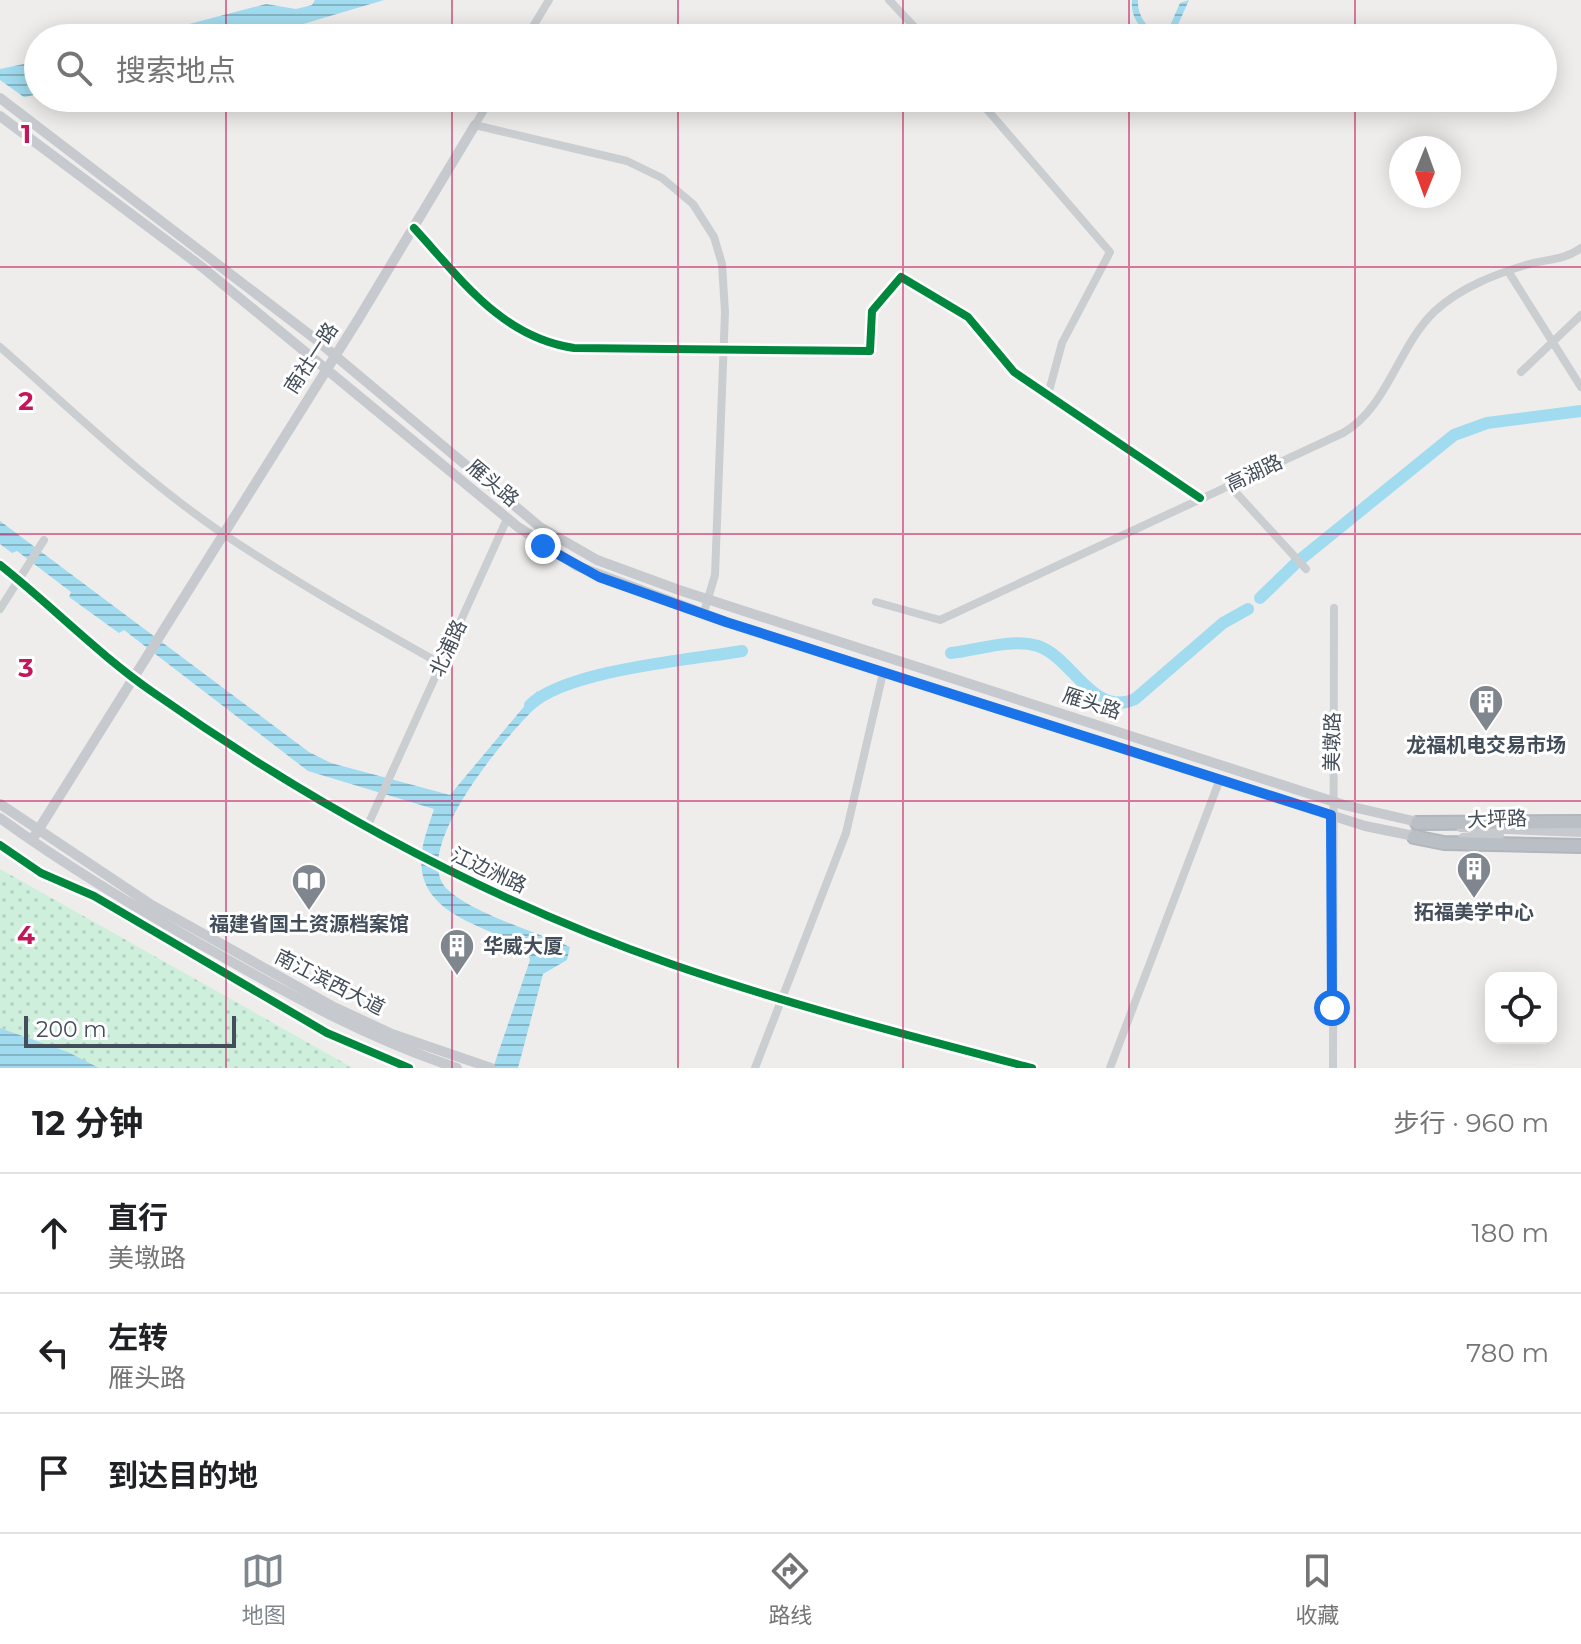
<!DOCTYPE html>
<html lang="zh">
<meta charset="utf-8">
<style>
:root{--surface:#fff;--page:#f6f6f6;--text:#202124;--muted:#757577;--line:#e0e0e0;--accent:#7f868d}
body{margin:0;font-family:Montserrat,"Noto Sans SC",sans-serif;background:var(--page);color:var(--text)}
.controls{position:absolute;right:24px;bottom:24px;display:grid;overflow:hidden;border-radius:16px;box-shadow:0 4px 20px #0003}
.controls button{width:72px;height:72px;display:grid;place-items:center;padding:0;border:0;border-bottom:2px solid var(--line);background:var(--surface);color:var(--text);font:40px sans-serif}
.compass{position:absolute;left:1389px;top:136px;width:72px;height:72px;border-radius:50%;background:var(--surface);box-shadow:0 4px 20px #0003;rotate:181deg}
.scale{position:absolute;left:24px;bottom:20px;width:212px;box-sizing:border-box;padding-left:8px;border:4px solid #434e5a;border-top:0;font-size:22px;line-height:28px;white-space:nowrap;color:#434e5a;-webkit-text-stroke:6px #fff;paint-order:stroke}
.stop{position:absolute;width:24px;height:24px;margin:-18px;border:6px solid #1a73e8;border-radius:50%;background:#fff}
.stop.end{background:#1a73e8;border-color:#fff;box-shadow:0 2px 8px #0008}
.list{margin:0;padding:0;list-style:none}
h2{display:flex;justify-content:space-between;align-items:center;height:104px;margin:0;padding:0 32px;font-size:34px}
h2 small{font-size:26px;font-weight:400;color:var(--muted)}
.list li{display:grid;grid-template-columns:52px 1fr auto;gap:24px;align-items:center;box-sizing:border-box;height:120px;padding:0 32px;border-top:2px solid var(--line)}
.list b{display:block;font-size:30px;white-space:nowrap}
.list p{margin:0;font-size:26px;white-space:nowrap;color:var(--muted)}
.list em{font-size:26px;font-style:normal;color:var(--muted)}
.icon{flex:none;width:44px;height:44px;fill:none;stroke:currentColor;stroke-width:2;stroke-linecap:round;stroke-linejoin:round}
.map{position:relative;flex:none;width:1581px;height:1068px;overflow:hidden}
.search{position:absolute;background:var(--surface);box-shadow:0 4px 20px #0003;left:24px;right:24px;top:24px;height:88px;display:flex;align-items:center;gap:20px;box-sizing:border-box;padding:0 28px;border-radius:44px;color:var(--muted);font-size:30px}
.sheet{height:464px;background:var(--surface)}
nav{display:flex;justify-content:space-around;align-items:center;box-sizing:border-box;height:112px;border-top:2px solid var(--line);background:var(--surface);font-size:22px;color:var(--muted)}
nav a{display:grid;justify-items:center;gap:4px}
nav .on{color:var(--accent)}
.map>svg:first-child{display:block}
.park{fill:url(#park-dots)}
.water{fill:url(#water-rules)}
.pier{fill:#eeedec}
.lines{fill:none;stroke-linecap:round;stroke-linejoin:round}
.river{stroke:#a1dbef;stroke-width:12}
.highway-casing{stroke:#b1b6bd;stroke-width:16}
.minor{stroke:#cbced1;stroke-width:8}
.major{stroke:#c6c9cd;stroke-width:10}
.highway{stroke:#babfc6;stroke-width:12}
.cycleway-casing{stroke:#fff;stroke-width:13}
.cycleway{stroke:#00873e;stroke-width:8}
.route{stroke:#1a73e8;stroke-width:10}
.grid{fill:none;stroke:#c2185b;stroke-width:2;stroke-opacity:0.55}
.labels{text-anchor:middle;stroke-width:6;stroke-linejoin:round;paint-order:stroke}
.street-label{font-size:20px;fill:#434e5a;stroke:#fff}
.poi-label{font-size:20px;font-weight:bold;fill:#434e5a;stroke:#fff}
.grid-label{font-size:26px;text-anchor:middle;font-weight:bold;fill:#c2185b;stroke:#fff;stroke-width:6;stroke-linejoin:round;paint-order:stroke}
</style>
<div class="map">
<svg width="1581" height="1068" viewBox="0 0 1581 1068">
<defs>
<pattern id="park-dots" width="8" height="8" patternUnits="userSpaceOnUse" patternTransform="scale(2)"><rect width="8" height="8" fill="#cfefdd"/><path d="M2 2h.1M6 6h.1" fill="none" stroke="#b3cfc0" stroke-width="1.8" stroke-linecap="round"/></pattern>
<pattern id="water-rules" width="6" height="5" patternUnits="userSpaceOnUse" patternTransform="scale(2)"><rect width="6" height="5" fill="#a1dbef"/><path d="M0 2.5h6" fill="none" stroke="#85b4c5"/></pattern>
</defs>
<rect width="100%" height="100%" fill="#eeedec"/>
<path class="park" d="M0,869L353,1068H99L68,1052L0,1028Z"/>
<path class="water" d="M315,0H384L256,38H136L266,4L296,9L312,5Z
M1132,0H1138C1137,17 1149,32 1166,35L1180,3L1189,0L1172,38C1150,39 1130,25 1132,0Z
M38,61V94L0,103V69Z
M0,521L309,752L331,763L450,795L537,691L544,700C512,727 407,850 447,889C470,912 538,933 570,947L567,960L543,974L518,1068H493L530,960L527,950C487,924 413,916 422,851C424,837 430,822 434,809L308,771L124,630L119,633L69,597L71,592L17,551L12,553L0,544Z
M0,1028L68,1052L99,1068H0Z"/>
<path class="pier" d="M0,80L28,100L0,107Z"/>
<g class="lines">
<path class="river" d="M1260,598L1296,563L1454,435L1487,423L1581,411
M951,653C979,650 1010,638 1038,646C1073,658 1093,718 1135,699L1223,623L1248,609
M530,705C567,670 689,660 742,651"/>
<defs>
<path id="highway" d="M1417,823L1581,822
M1414,837L1444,843L1581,846"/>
</defs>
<use href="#highway" class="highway-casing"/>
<path class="minor" d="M889,0L925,38
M526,38L549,0
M491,98L475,125L627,161L662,178L693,204L714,237L722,264L725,312L715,575L704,612
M977,98L1110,252L1062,343L1048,395
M414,228C461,279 501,337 574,348L870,351L872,311L901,277L968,317L1014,372L1200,498
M1508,271L1581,387
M0,347C73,411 145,481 225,535C295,582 368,623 441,664
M1521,372L1581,315
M1229,485L1306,569
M0,565C52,606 99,655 154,693C313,805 487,900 671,964C790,1005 910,1036 1032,1068
M876,602L940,620L1343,433C1388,407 1398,346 1435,311C1461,287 1496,274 1529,264C1548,259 1565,260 1581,248
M0,609L44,540
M367,827L507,519
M0,845L41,873L94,896L327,1033L409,1068
M755,1068L846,833L883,673
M1110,1068L1220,779
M1333,1068L1334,608"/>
<path class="major" d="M0,98L314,338L540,527L597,560L679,590L1344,805L1422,823
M0,116L202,267L518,527L577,566L726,622L1365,826L1419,837
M0,804L150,904L334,1007L392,1034L491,1068
M0,818C69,868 141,911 216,953C295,998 370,1039 457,1068
M1461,827L1581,832
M1463,838L1499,836
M32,840L359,318L475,125"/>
<use href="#highway" class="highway"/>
<defs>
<path id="cycleway" d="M414,228C461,279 501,337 574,348L870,351L872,311L901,277L968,317L1014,372L1200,498
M0,565C52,606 99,655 154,693C313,805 487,900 671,964C790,1005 910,1036 1032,1068
M0,845L41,873L94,896L327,1033L409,1068"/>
</defs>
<use href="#cycleway" class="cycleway-casing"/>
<use href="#cycleway" class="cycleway"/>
</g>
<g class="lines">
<path class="route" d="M543,546L599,577L726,622L1331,815L1332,1008"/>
</g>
<path class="grid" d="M226,0V38M452,0V38M678,0V38M903,0V38M1129,0V38M1355,0V38M226,98V1068M452,98V1068M678,98V1068M903,98V1068M1129,98V1068M1355,98V1068M0,267H1581M0,534H1581M0,801H1581"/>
<defs>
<symbol id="building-pin" viewBox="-11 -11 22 30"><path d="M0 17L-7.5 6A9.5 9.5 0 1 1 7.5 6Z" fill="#7f868d" stroke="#fff"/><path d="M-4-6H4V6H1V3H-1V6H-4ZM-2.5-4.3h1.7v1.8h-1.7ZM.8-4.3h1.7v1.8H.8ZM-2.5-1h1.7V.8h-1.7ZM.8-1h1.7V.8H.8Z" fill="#fff"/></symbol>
<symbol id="library-pin" viewBox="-11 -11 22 30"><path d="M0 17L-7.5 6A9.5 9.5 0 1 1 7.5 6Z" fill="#7f868d" stroke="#fff"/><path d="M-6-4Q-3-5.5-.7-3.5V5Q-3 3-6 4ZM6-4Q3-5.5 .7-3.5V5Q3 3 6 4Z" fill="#fff"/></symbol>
</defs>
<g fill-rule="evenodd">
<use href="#building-pin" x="1466" y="682" width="40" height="54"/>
<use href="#building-pin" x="1454" y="849" width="40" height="54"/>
<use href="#library-pin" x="289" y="861" width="40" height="54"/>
<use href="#building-pin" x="437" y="926" width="40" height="54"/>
</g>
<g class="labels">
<g class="street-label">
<text transform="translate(311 358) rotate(-57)" y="7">南社一路</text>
<text transform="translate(1254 473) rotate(-25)" y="7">高湖路</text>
<text transform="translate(493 483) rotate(40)" y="7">雁头路</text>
<text transform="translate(448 648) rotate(-65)" y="7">北浦路</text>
<text transform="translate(1092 703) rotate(18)" y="7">雁头路</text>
<text transform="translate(1332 742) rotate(-89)" y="7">美墩路</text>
<text transform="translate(1497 819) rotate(-2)" y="7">大坪路</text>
<text transform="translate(489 870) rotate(25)" y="7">江边洲路</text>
<text transform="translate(330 982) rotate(27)" y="7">南江滨西大道</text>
</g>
<g class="poi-label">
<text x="1486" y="752">龙福机电交易市场</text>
<text x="1474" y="919">拓福美学中心</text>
<text x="309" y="931">福建省国土资源档案馆</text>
<text x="483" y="953" text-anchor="start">华威大厦</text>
</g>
</g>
<g class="grid-label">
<text x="26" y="143">1</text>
<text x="26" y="410">2</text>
<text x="26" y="677">3</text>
<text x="26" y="944">4</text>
</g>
</svg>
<div class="controls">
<button><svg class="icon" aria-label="locate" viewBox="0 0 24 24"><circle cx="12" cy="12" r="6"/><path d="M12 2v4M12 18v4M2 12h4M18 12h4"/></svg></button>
</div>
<svg class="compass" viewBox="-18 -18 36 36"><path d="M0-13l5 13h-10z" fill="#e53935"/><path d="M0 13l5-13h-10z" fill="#757577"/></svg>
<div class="scale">200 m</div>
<div class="stop" style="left:1332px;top:1008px"></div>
<div class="stop end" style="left:543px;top:546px"></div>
<div class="search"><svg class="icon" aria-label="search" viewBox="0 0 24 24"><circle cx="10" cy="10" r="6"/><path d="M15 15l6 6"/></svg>搜索地点</div>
</div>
<section class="sheet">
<h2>12 分钟<small>步行 · 960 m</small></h2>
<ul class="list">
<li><svg class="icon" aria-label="ahead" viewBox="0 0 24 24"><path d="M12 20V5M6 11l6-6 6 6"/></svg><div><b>直行</b><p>美墩路</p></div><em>180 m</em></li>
<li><svg class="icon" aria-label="left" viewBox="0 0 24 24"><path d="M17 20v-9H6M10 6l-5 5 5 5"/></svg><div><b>左转</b><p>雁头路</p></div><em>780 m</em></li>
<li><svg class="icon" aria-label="arrive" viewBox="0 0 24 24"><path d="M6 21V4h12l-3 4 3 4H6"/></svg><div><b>到达目的地</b></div></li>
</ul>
</section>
<nav>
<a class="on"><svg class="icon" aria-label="map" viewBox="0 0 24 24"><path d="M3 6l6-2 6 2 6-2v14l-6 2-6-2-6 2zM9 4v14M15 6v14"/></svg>地图</a>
<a><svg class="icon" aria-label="directions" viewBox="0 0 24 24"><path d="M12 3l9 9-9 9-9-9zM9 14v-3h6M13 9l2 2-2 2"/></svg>路线</a>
<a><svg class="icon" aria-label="saved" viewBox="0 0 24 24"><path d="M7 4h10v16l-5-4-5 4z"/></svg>收藏</a>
</nav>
